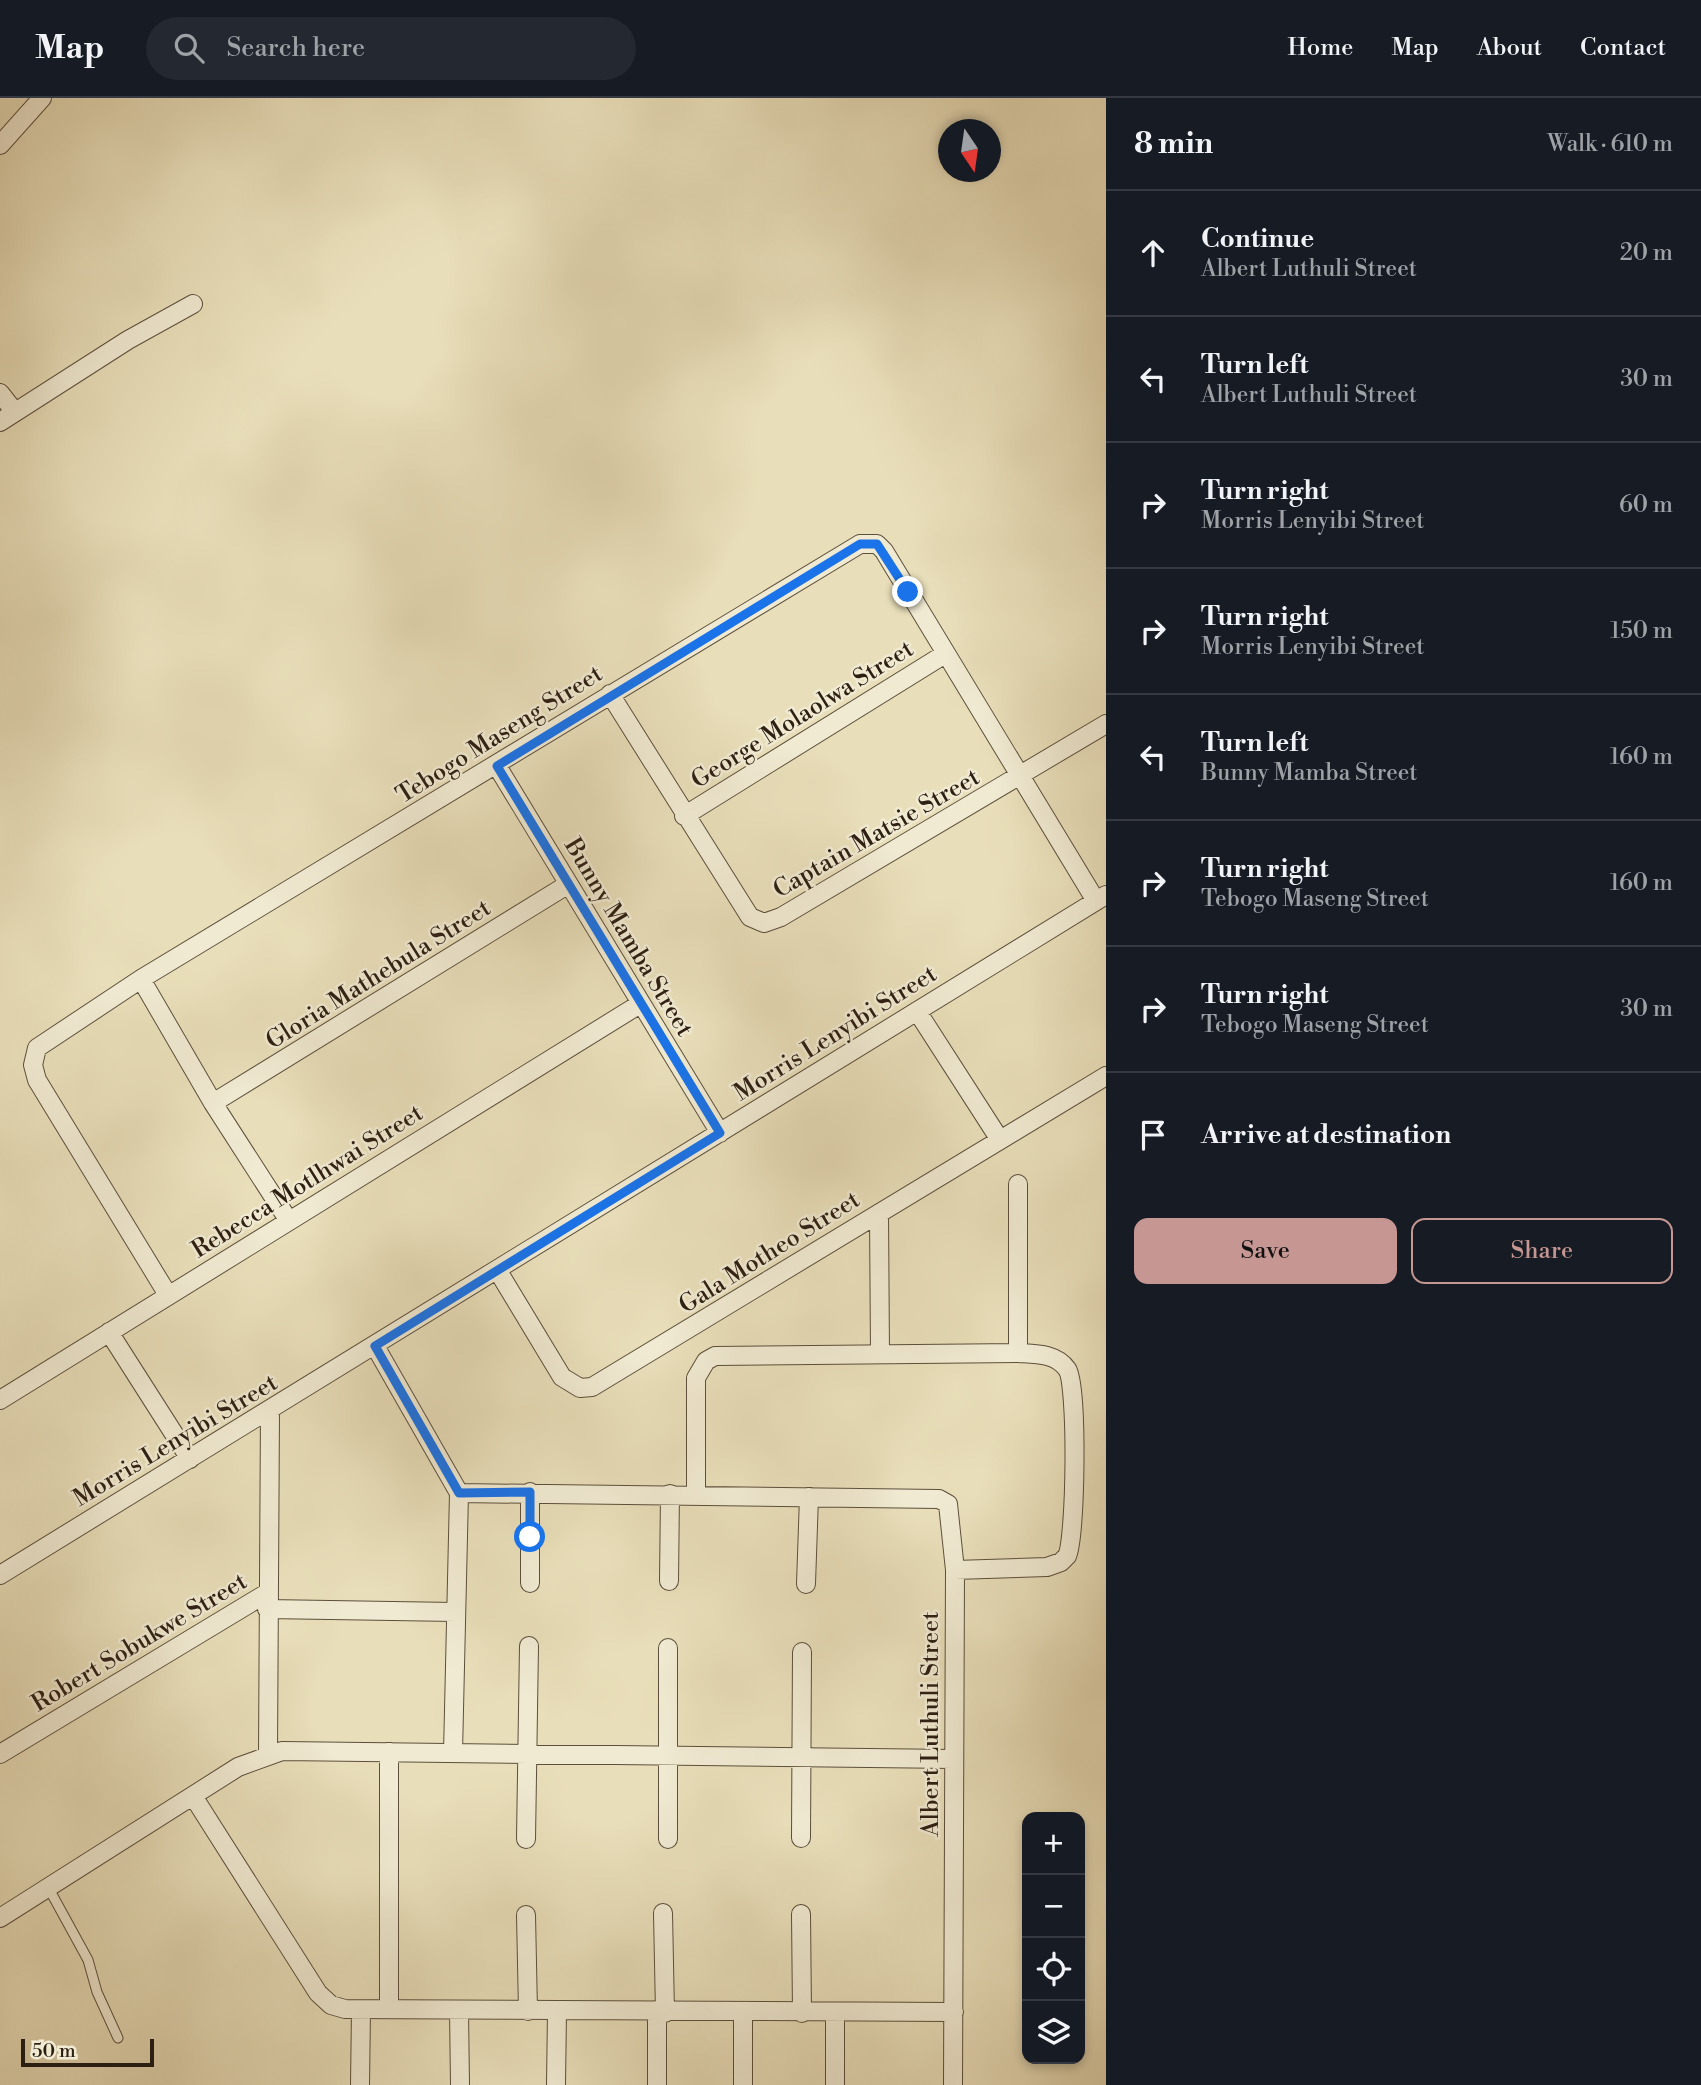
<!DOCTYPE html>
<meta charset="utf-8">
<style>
:root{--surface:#171b24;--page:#242831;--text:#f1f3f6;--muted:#9ea1a6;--line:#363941;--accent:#c59692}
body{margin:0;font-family:"Libre Bodoni",serif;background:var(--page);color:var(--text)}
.controls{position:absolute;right:21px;bottom:21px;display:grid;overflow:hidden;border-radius:14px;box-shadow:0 4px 10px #0003}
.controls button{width:63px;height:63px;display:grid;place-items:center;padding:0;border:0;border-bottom:2px solid var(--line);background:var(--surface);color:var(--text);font:35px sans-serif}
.compass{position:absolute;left:938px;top:21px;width:63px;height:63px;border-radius:50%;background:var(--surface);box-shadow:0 4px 10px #0003;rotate:167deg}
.scale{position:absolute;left:21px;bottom:18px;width:133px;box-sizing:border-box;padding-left:7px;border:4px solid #2e1f13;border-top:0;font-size:19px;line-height:24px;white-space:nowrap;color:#2e1f13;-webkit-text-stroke:5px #f0ead2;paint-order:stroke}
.stop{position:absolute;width:21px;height:21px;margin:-16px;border:5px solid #1a73e8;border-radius:50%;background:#fff}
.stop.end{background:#1a73e8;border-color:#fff;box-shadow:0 2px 7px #0008}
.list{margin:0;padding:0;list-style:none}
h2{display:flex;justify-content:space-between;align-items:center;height:91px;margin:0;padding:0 28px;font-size:30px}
h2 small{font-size:23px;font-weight:400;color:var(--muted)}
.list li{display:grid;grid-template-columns:46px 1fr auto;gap:21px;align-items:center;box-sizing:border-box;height:126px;padding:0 28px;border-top:2px solid var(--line)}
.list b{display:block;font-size:26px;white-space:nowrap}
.list p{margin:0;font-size:23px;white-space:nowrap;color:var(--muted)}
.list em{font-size:23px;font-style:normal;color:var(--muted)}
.actions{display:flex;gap:14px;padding:21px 28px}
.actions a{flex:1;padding:16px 0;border:2px solid var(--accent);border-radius:14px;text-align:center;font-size:24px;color:var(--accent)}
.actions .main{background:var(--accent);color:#111}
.icon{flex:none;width:38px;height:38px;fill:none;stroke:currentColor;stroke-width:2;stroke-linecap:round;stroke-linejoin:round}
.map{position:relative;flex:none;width:1106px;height:1987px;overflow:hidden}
header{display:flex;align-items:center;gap:42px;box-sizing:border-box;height:98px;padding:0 35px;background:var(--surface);border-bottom:2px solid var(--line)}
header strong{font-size:33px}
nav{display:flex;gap:38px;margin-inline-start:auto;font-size:24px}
.search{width:490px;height:63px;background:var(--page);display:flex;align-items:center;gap:18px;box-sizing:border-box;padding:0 24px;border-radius:38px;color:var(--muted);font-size:26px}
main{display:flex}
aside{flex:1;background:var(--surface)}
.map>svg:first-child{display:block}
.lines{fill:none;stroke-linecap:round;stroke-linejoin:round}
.lane-casing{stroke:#5c4f3c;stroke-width:11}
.street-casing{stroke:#5c4f3c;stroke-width:20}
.lane{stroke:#f0ead2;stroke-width:9}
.street{stroke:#f0ead2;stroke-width:18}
.route{stroke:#1a73e8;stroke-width:9}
.labels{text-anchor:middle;stroke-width:5;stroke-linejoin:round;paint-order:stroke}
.street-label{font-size:24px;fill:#2e1f13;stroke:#f0ead2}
</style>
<header>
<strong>Map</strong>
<div class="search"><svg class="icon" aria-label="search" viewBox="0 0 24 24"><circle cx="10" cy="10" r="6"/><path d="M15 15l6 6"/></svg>Search here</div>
<nav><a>Home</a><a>Map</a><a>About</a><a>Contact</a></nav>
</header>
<main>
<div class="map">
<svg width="1106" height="1987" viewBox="0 0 1106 1987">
<rect width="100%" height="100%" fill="#e8deb9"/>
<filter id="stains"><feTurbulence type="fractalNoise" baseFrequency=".00286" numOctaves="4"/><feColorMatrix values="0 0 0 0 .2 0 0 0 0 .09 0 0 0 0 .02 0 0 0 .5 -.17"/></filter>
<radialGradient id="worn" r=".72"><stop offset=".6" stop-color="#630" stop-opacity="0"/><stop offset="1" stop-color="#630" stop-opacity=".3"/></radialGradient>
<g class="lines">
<defs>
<path id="lane" d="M48,1789L88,1862L97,1894L118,1940"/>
<path id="street" d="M0,47L42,0
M0,295L15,314
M0,324L128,242L193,206
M610,596L750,819L764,825L781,819L1106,626
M497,668L720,1035
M684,718L945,556
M141,881L213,1005L289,1123
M917,913L1000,1042
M213,1005L567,787
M879,1115L880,1255
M498,1173L562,1279L580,1290L592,1289L1106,978
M168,1197L37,982L33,967L37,950L141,881L860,446H877L884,453L1096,803
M109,1234L190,1361
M375,1248L459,1395
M1018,1255V1086
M0,1302L640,906
M696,1396V1280L706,1263L715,1258L1018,1255C1035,1256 1056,1255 1067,1271C1078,1286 1076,1440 1067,1458L1061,1464L1047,1469L955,1472
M0,1477L1106,797
M669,1483L670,1396
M530,1485V1394
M806,1486L809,1399
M267,1511L455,1514
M389,1654V1911
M453,1655L459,1395L939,1401L948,1406L955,1472L953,1987
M0,1656L267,1495
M268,1656L270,1312
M193,1698L318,1895L331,1907L345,1911L954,1914
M801,1740L802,1554
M526,1741L529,1548
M668,1741V1550
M663,1815L665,1915
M801,1816L802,1915
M526,1817L528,1913
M0,1820L238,1669L282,1653L954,1661
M459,1912L460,1987
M835,1914V1987
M743,1915V1987
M360,1987L361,1912
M556,1987L557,1914
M657,1987V1915"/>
</defs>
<use href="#lane" class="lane-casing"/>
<use href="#street" class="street-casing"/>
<use href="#lane" class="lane"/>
<use href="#street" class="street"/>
</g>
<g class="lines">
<path class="route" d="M530,1439V1394L459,1395L375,1248L720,1035L497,668L860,446H877L908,494"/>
</g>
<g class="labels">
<g class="street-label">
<text transform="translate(802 616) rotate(-32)" y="8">George Molaolwa Street</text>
<text transform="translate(499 636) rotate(-32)" y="8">Tebogo Maseng Street</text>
<text transform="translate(876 735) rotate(-30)" y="8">Captain Matsie Street</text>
<text transform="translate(629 839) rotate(59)" y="8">Bunny Mamba Street</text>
<text transform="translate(378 876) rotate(-32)" y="8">Gloria Mathebula Street</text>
<text transform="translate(835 935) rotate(-32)" y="8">Morris Lenyibi Street</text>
<text transform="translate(307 1083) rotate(-32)" y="8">Rebecca Motlhwai Street</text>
<text transform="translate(769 1154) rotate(-32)" y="8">Gala Motheo Street</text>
<text transform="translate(175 1342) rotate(-31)" y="8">Morris Lenyibi Street</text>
<text transform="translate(139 1544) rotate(-31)" y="8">Robert Sobukwe Street</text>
<text transform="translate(930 1626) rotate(-90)" y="8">Albert Luthuli Street</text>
</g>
</g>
<rect width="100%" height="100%" filter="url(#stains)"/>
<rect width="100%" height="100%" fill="url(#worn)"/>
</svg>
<div class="controls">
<button>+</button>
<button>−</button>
<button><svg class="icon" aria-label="locate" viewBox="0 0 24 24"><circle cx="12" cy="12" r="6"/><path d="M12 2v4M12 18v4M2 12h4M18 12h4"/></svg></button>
<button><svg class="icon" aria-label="layers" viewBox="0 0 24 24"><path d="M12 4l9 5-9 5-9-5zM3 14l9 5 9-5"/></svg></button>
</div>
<svg class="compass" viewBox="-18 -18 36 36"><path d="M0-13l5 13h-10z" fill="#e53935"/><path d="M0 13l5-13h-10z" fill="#9ea1a6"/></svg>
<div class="scale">50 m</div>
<div class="stop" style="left:530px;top:1439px"></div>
<div class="stop end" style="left:908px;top:494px"></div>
</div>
<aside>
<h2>8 min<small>Walk · 610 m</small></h2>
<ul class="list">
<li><svg class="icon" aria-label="ahead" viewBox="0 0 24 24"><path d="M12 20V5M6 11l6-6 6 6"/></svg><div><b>Continue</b><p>Albert Luthuli Street</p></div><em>20 m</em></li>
<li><svg class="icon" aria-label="left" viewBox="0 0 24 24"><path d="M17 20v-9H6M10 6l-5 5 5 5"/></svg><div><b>Turn left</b><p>Albert Luthuli Street</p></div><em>30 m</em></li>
<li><svg class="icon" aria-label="right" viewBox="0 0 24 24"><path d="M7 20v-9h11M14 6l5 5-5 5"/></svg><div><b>Turn right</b><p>Morris Lenyibi Street</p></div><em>60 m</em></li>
<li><svg class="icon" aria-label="right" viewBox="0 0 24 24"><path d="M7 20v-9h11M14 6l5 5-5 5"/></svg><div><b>Turn right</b><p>Morris Lenyibi Street</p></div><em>150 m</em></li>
<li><svg class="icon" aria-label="left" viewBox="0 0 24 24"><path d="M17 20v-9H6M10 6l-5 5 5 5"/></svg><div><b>Turn left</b><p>Bunny Mamba Street</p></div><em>160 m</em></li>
<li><svg class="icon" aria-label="right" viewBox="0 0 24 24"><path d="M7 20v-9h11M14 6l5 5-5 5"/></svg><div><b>Turn right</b><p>Tebogo Maseng Street</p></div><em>160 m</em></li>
<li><svg class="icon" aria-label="right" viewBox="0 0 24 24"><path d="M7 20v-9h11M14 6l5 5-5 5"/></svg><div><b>Turn right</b><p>Tebogo Maseng Street</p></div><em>30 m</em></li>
<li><svg class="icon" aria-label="arrive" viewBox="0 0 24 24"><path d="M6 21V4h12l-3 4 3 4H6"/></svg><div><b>Arrive at destination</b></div></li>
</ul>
<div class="actions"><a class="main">Save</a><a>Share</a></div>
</aside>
</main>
